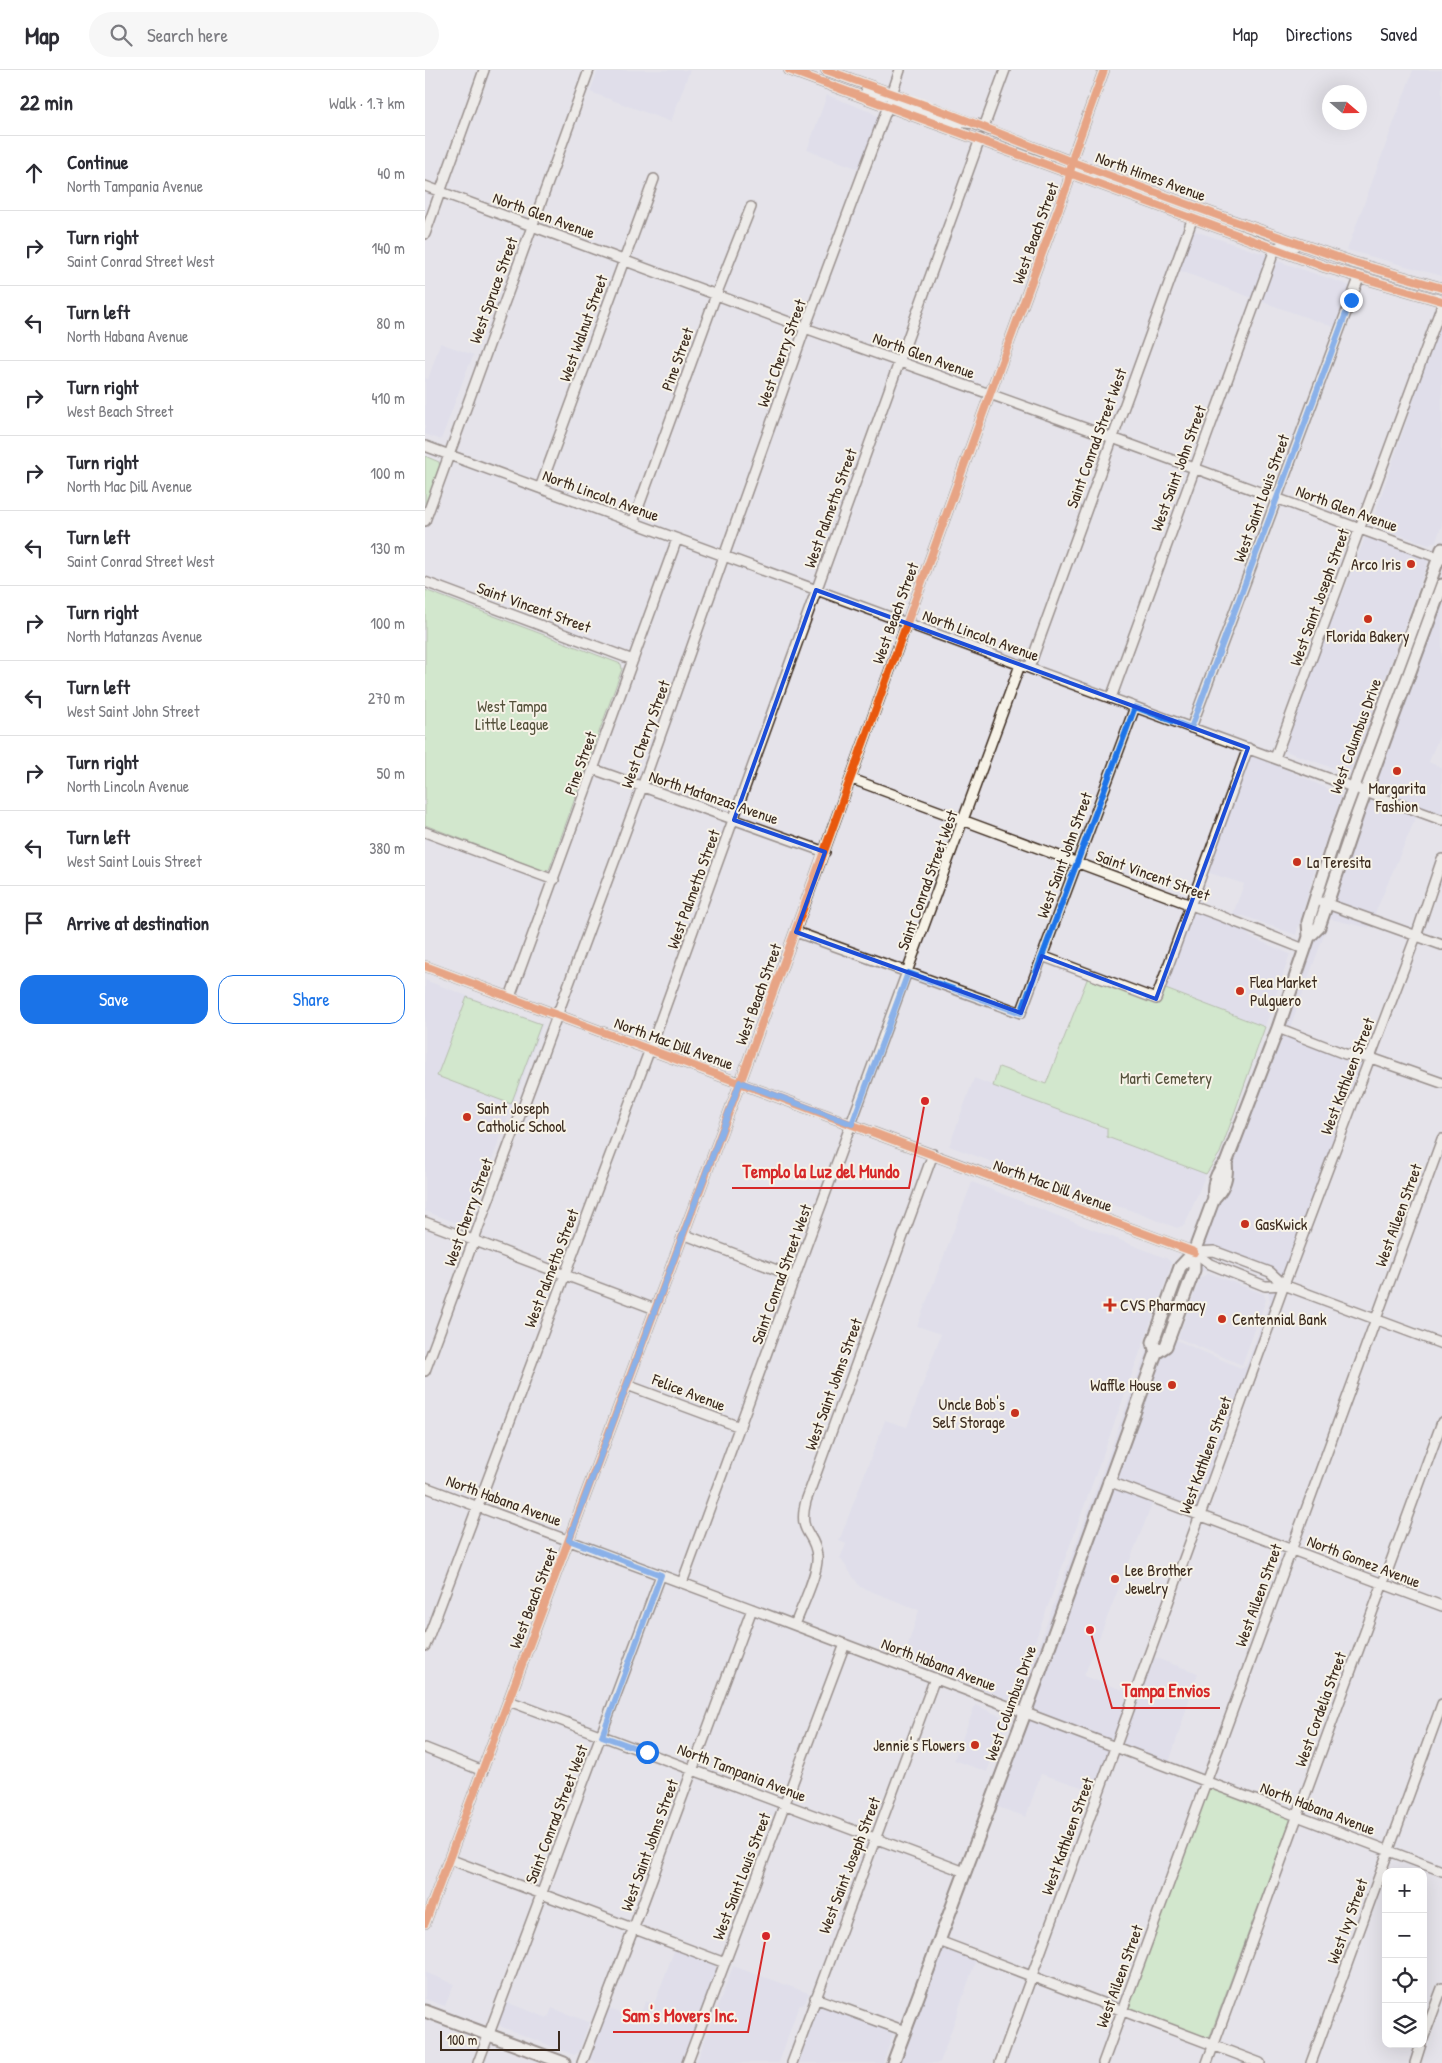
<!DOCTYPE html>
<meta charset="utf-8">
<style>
:root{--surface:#fff;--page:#f7f7f7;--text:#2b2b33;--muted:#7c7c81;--line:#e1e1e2;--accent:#1a73e8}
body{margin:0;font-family:"Patrick Hand",sans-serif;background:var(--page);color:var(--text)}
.controls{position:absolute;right:15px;bottom:15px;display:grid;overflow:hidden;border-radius:10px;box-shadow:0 5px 20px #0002}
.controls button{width:45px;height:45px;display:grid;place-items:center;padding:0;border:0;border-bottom:1px solid var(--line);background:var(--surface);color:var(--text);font:25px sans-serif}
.compass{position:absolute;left:897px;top:15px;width:45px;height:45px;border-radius:50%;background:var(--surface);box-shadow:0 5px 20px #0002;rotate:110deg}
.scale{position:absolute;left:15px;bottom:12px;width:120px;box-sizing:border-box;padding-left:5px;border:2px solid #3b2a1e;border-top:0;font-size:14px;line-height:18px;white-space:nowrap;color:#3b2a1e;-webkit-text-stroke:4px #f7f3e8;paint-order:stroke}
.stop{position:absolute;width:15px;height:15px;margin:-11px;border:4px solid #1a73e8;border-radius:50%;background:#fff}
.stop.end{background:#1a73e8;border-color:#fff;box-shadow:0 1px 5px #0008}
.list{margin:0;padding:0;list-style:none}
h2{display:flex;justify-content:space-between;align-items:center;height:65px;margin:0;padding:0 20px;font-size:21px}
h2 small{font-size:16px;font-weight:400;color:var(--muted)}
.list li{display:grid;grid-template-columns:32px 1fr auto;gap:15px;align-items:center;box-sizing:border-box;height:75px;padding:0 20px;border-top:1px solid var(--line)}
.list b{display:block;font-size:19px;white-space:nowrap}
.list p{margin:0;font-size:16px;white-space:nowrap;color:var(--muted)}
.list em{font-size:16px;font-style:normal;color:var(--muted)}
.actions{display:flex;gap:10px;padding:15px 20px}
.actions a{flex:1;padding:11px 0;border:1px solid var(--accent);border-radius:15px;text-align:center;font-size:18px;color:var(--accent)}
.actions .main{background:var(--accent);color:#fff}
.icon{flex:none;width:28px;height:28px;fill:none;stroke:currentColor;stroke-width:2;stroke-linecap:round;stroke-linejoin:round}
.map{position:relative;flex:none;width:1017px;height:1993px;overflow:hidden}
header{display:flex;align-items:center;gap:30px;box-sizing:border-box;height:70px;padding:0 25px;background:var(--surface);border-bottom:1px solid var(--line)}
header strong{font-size:24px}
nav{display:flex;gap:28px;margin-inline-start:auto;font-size:18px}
.search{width:350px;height:45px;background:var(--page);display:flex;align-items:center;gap:12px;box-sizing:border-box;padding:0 18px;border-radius:28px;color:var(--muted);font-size:19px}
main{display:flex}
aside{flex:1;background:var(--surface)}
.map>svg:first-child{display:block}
.built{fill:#d9d8ec}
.green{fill:#baeaaa;stroke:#7a8a64}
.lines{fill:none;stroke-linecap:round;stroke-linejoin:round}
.minor-casing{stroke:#3b2a1e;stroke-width:12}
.major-casing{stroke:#3b2a1e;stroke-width:15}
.minor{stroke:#f7f3e8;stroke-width:9}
.major{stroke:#f7f3e8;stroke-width:11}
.cycleway-casing{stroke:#f7f3e8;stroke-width:11}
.cycleway{stroke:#e8590c;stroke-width:8}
.route{stroke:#1a73e8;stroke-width:6}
.marked{fill:none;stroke:#1d4ed8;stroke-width:4;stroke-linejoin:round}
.poi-dot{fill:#c8321e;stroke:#f7f3e8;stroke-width:2}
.labels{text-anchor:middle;stroke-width:4;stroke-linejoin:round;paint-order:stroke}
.street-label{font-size:16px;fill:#3b2a1e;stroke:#f7f3e8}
.poi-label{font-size:16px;fill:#3b2a1e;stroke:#f7f3e8;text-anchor:start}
.park-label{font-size:16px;fill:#54503a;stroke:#f7f3e8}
.leader{fill:none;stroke:#d62828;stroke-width:2}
.callout-dot{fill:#d62828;stroke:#f7f3e8;stroke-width:2}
.callout-label{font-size:18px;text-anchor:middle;font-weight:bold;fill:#d62828;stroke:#f7f3e8;stroke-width:4;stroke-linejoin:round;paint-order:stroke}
</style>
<header>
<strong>Map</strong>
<div class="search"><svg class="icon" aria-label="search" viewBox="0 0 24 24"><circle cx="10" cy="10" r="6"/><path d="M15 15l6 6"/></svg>Search here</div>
<nav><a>Map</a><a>Directions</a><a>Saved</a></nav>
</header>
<main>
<aside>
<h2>22 min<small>Walk · 1.7 km</small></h2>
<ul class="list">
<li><svg class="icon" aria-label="ahead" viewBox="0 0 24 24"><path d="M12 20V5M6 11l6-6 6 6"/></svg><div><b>Continue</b><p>North Tampania Avenue</p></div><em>40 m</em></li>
<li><svg class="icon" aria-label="right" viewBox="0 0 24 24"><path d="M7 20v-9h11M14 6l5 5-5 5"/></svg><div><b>Turn right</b><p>Saint Conrad Street West</p></div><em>140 m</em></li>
<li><svg class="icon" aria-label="left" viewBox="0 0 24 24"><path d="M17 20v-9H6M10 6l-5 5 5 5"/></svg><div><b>Turn left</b><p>North Habana Avenue</p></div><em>80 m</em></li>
<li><svg class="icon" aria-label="right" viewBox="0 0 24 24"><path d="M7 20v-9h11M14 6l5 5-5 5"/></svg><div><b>Turn right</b><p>West Beach Street</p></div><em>410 m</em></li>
<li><svg class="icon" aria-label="right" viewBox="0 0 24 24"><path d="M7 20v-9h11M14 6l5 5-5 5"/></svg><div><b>Turn right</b><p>North Mac Dill Avenue</p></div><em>100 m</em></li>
<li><svg class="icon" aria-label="left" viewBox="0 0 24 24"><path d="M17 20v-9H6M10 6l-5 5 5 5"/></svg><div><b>Turn left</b><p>Saint Conrad Street West</p></div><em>130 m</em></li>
<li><svg class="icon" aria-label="right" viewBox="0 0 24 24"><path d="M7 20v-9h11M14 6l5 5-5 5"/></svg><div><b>Turn right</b><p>North Matanzas Avenue</p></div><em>100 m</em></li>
<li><svg class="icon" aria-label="left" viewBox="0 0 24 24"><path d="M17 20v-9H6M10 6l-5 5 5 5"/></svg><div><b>Turn left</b><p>West Saint John Street</p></div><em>270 m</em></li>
<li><svg class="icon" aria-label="right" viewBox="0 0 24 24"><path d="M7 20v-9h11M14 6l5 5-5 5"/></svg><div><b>Turn right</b><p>North Lincoln Avenue</p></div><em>50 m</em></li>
<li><svg class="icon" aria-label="left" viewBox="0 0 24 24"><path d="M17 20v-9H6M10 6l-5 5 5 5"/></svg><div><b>Turn left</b><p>West Saint Louis Street</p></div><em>380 m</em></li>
<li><svg class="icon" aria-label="arrive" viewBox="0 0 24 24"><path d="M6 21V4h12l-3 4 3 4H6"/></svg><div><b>Arrive at destination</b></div></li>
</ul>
<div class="actions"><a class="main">Save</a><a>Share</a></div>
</aside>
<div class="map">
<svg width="1017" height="1993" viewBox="0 0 1017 1993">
<rect width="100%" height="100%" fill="#e5e3ea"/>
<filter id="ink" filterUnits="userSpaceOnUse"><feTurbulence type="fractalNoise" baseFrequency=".02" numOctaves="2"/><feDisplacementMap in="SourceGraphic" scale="10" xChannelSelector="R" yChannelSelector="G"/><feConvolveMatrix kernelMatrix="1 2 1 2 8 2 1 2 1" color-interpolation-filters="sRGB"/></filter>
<g filter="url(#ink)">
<path class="built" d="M173,0H265L246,52L165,22Z
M988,0H1017V206L922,180Z
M402,25L446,42L453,47L434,99L382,80Z
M770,161L842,185L827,228L753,200L767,162Z
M853,191L926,216L911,258L835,231L849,196Z
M1017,247V455L1011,471L1004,475L946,455Z
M15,273L49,285L42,300L16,370L0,364V308L3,309Z
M941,465L999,485L1003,492L925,704L860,681L861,672L866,654Z
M1017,509V659L1004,692L1017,698V746L941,717Z
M827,686L869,703L916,725V728L889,803L871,865L819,846H807L819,814L781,802L820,695Z
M938,725L992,745L949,846L902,828Z
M899,836L946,853L944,858L905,849L865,958L858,955Z
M770,841L818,859L826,867L865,884L840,957L738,918L766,842Z
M0,910L118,954L42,1157L0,1141Z
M856,963L937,991L857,1207L846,1198L826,1190L790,1177H776L793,1132L800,1123L807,1106L806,1093Z
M549,1008L682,1059V1067L781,1104L760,1155L752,1158L699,1138L674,1132L524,1076Z
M547,1112L741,1188L746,1192V1197L590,1627L587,1630L478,1590L494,1540L435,1517L415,1488L421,1474L414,1471L460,1350L482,1357L516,1264L492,1256Z
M774,1191L784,1198L839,1219H853L771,1440L689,1409L734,1287L749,1269L816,1298L821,1296L845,1231L843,1223L785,1200L777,1201L772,1206Z
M784,1203L839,1224L841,1230L817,1295L753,1268L775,1208Z
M724,1274L726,1283L597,1637L588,1634L594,1629Z
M686,1416L728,1432L659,1606L706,1623L688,1672L605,1640Z
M728,1587L773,1603L744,1693L697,1675Z
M550,1635L582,1649L562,1702L529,1690Z
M603,1648L685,1680L669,1721L616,1704L601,1747L570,1736Z
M517,1877L551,1890L515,1993H473Z
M250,1878L287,1893L290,1895L292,1902L258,1993H172L165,1990V1984L181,1938L214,1949L220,1931L229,1934Z
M308,1896L384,1923L380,1933L374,1935L354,1993H271Z
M0,1902L29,1914L20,1936L0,1929Z
M81,1932L123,1948L127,1938L164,1952L154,1982L149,1985L77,1957L74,1954L76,1944Z
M394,1935L469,1961L458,1993H374Z"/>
<path class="green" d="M0,386L14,392L15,398L0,439Z
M0,520L196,594L197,599L124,800L119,801L0,755Z
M663,907L733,933L738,918L840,957L795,1083L781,1104L682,1067V1058L568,1016L574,997L621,1014Z
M42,927L116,954L86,1034L12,1006Z
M783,1717L866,1748L784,1969L703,1940Z"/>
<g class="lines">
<defs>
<path id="minor" d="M364,0L900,197L1017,231
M401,0L482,29
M441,21L455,26L467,24L475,0
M508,38L647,92L800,148L927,192L1017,218
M559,57L580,0
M0,116L380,258L682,366L1017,489
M0,164L59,0
M0,376L1017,750
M115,418L229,109
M0,451L164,0
M208,452L291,225L326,137
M0,512L208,590
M604,598L767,150
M686,628L850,179L857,175L870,176
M766,658L934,208
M850,688L1017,235
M168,699L400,782
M427,709L793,845L879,879
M0,762L129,810
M897,832L1017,875
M371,862L596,943L710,637
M617,886L731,929L823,678
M0,896L769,1182L785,1194L840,1216L859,1215
M85,927L252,469
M853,958L920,984L946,988L1017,1013
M0,1152L230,1239
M258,1164L370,1207
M769,1182L789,1181L845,1202L859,1215L1017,1274
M0,1301L217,717L380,258L463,36L466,32H472L528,52L552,54
M202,1315L315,1357
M683,1411L1017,1536
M0,1417L327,1539L1017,1801
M257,1513L595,595
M370,1555C376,1538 394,1502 392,1486C390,1461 372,1465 381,1431L508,1084
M0,1576L225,979L555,69
M84,1631L540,1802
M0,1678L58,1701
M24,1789L300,1893
M0,1853L315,1013L565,324L643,113L649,83L679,0
M514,1871L835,1993
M390,1928L480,1961
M998,1969L1017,1918
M53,1993L236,1505
M157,1993L208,1860L327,1539
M262,1993L420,1574
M367,1993L510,1608
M575,1993L859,1215L991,866L1017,789
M678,1993L1017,1069
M782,1993L1017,1352
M886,1993L1017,1634
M990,1993L996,1974"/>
<path id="major" d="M884,867L894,857L932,745L1017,515
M789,1128C787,1115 791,1102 801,1093
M731,1283L741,1276L769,1200V1182L789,1128C799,1118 803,1107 801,1093L853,958L884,867L883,852L909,770L1017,479
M0,1941L139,1993
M468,1993L600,1643L731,1283L728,1272L755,1197L769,1182"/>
</defs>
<use href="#minor" class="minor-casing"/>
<use href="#major" class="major-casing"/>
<use href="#minor" class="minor"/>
<use href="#major" class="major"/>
<defs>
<path id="cycleway" d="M364,0L900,197L1017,231
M401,0L525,44L647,92L800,148L927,192L1017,218
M0,896L769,1182
M0,1853L315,1013L565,324L643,113L649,83L679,0"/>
</defs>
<use href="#cycleway" class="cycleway-casing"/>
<use href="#cycleway" class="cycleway"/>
</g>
</g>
<g class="lines" filter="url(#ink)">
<path class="route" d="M222,1682L177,1666L236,1505L144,1470L315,1012L427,1054L483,903L596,943L710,637L766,658L926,230"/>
</g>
<path d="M0 0H1017V1993H0ZM391,520L823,678L731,929L617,886L596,943L371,862L400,782L309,750Z" fill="#e5e3ea" fill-opacity=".55" fill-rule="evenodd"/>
<path class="marked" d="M391,520L823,678L731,929L617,886L596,943L371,862L400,782L309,750Z"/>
<g class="poi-dot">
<circle cx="986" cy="494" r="5"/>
<circle cx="943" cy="549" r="5"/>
<circle cx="972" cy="701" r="5"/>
<circle cx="872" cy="792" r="5"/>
<circle cx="815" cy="921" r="5"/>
<circle cx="42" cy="1047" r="5"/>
<circle cx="820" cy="1154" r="5"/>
<path d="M682.5 1227.5h5v5h5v5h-5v5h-5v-5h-5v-5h5z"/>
<circle cx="797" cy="1249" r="5"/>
<circle cx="747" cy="1315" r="5"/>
<circle cx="590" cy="1343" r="5"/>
<circle cx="690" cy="1509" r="5"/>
<circle cx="550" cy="1675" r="5"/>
</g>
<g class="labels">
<g class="street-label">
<text transform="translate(726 106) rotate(20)" y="6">North Himes Avenue</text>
<text transform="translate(119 145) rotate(20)" y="6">North Glen Avenue</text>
<text transform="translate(610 163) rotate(-70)" y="6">West Beach Street</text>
<text transform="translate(68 220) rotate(-70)" y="6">West Spruce Street</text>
<text transform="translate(158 258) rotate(-70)" y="6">West Walnut Street</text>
<text transform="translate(356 283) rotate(-70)" y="6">West Cherry Street</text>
<text transform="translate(499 285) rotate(20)" y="6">North Glen Avenue</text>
<text transform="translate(252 289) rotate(-70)" y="6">Pine Street</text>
<text transform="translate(671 368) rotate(-70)" y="6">Saint Conrad Street West</text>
<text transform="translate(753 398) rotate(-70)" y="6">West Saint John Street</text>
<text transform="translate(176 425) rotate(20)" y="6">North Lincoln Avenue</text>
<text transform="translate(836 428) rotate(-70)" y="6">West Saint Louis Street</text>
<text transform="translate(405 438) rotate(-70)" y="6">West Palmetto Street</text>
<text transform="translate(922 438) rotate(20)" y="6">North Glen Avenue</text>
<text transform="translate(894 527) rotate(-70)" y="6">West Saint Joseph Street</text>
<text transform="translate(109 537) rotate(20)" y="6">Saint Vincent Street</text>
<text transform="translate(470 543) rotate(-70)" y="6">West Beach Street</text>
<text transform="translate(556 565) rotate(20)" y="6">North Lincoln Avenue</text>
<text transform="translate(220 664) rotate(-70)" y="6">West Cherry Street</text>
<text transform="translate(930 666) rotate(-70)" y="6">West Columbus Drive</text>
<text transform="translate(155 693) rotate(-70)" y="6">Pine Street</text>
<text transform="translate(289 727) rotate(19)" y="6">North Matanzas Avenue</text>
<text transform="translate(639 785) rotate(-70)" y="6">West Saint John Street</text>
<text transform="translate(728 805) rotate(20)" y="6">Saint Vincent Street</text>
<text transform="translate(502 810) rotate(-70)" y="6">Saint Conrad Street West</text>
<text transform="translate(268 819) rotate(-70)" y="6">West Palmetto Street</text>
<text transform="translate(333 924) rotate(-70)" y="6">West Beach Street</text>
<text transform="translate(249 973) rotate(20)" y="6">North Mac Dill Avenue</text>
<text transform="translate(922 1006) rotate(-69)" y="6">West Kathleen Street</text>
<text transform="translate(628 1115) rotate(20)" y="6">North Mac Dill Avenue</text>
<text transform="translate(43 1142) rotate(-70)" y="6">West Cherry Street</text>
<text transform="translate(973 1145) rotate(-70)" y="6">West Aileen Street</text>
<text transform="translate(126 1198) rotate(-69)" y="6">West Palmetto Street</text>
<text transform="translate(356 1204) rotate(-70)" y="6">Saint Conrad Street West</text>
<text transform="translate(408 1314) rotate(-70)" y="6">West Saint Johns Street</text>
<text transform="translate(264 1322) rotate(21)" y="6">Felice Avenue</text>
<text transform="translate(780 1385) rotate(-70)" y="6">West Kathleen Street</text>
<text transform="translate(79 1430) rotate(20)" y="6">North Habana Avenue</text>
<text transform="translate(939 1491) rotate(21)" y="6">North Gomez Avenue</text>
<text transform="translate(833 1525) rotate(-70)" y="6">West Aileen Street</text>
<text transform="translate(108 1528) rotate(-69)" y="6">West Beach Street</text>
<text transform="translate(514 1594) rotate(21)" y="6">North Habana Avenue</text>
<text transform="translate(585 1633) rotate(-70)" y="6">West Columbus Drive</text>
<text transform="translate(895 1639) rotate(-70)" y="6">West Cordelia Street</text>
<text transform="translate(317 1702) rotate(21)" y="6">North Tampania Avenue</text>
<text transform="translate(893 1738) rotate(21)" y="6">North Habana Avenue</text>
<text transform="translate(131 1744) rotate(-69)" y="6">Saint Conrad Street West</text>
<text transform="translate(642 1766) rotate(-70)" y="6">West Kathleen Street</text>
<text transform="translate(224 1775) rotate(-70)" y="6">West Saint Johns Street</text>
<text transform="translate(424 1795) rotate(-69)" y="6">West Saint Joseph Street</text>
<text transform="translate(316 1806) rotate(-69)" y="6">West Saint Louis Street</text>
<text transform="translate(922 1851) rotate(-70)" y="6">West Ivy Street</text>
<text transform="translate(694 1906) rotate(-70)" y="6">West Aileen Street</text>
</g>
<g class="poi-label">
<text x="976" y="500" text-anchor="end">Arco Iris</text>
<text x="943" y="572" text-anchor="middle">Florida Bakery</text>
<text x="972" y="724" text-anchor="middle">Margarita<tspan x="972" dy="18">Fashion</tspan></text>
<text x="882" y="798">La Teresita</text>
<text x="825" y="918">Flea Market<tspan x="825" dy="18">Pulguero</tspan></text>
<text x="52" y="1044">Saint Joseph<tspan x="52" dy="18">Catholic School</tspan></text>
<text x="830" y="1160">GasKwick</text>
<text x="695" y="1241">CVS Pharmacy</text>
<text x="807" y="1255">Centennial Bank</text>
<text x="737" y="1321" text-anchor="end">Waffle House</text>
<text x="580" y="1340" text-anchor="end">Uncle Bob's<tspan x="580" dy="18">Self Storage</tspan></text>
<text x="700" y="1506">Lee Brother<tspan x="700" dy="18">Jewelry</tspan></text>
<text x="540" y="1681" text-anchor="end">Jennie's Flowers</text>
</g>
<g class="park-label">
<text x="87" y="642">West Tampa<tspan x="87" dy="18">Little League</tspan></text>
<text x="741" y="1014">Marti Cemetery</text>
</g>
</g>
<path class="leader" d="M500 1031L484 1118H307M665 1560L687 1638H795M341 1866L323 1962H188"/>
<g class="callout-dot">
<circle cx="500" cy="1031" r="5"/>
<circle cx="665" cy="1560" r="5"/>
<circle cx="341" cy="1866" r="5"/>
</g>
<g class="callout-label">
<text x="396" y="1108">Templo la Luz del Mundo</text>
<text x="741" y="1627">Tampa Envios</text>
<text x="255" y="1952">Sam's Movers Inc.</text>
</g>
</svg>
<div class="controls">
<button>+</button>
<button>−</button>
<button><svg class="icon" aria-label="locate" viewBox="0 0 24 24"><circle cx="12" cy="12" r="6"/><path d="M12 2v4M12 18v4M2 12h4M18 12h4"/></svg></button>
<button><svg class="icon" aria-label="layers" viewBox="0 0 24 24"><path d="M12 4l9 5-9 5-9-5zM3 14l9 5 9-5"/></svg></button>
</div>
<svg class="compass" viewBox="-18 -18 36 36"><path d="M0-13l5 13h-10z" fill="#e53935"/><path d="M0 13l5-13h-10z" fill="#7c7c81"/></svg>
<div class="scale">100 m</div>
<div class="stop" style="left:222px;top:1682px"></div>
<div class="stop end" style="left:926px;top:230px"></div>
</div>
</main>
